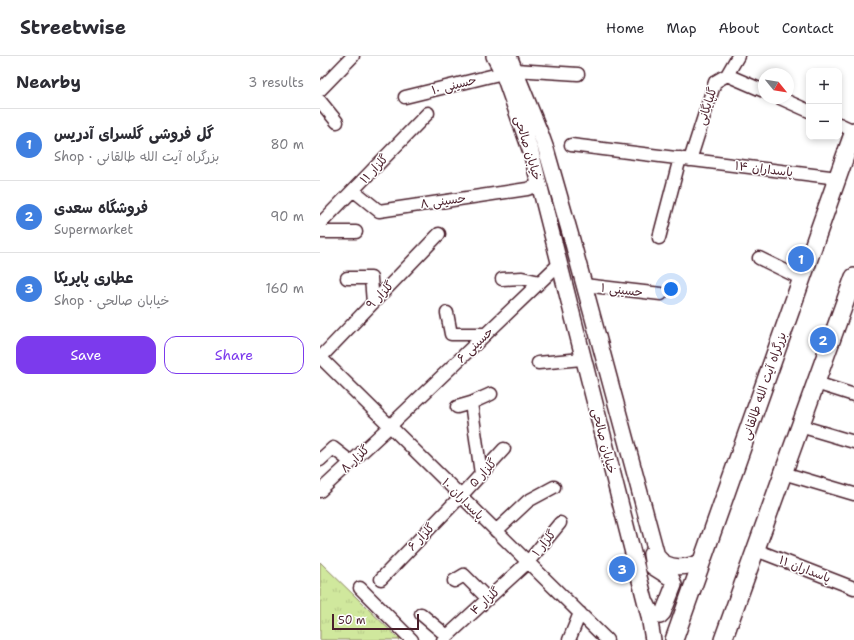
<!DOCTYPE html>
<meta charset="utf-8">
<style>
:root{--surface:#fff;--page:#f7f7f7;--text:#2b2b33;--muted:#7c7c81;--line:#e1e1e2;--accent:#7c3aed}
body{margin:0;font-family:"Shantell Sans","Playpen Sans Arabic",sans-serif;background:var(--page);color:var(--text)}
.controls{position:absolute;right:12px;top:12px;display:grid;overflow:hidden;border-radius:8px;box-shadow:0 2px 6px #0003}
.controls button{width:36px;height:36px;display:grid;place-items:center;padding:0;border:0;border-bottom:1px solid var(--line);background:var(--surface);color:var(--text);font:20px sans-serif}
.compass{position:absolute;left:438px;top:12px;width:36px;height:36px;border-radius:50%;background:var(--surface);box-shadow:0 2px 6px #0003;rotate:120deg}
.scale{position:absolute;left:12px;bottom:10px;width:87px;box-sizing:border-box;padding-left:4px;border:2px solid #4a1f2b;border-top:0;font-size:11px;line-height:14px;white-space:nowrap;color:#4a1f2b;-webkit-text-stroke:3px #fff;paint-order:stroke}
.you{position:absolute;left:351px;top:233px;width:14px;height:14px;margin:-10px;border:3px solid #fff;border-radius:50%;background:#1a73e8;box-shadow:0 0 0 6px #1a73e833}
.badge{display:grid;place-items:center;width:26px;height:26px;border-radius:50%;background:var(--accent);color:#fff;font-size:13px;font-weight:700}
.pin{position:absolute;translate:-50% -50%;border:2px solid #fff;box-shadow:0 1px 4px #0006}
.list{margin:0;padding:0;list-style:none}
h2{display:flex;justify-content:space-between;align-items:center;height:52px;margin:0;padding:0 16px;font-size:17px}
h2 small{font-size:13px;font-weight:400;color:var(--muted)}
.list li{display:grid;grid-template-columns:26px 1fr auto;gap:12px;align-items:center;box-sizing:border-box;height:72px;padding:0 16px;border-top:1px solid var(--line)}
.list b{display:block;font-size:15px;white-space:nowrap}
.list p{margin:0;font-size:13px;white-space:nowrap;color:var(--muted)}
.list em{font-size:13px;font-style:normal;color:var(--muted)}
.actions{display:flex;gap:8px;padding:12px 16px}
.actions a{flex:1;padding:9px 0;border:1px solid var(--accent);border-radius:12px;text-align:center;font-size:14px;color:var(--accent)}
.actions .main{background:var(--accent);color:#fff}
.map{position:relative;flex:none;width:534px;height:584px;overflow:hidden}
header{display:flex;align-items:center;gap:24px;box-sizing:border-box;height:56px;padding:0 20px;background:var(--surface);border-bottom:1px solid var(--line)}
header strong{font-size:19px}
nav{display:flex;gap:22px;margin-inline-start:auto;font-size:14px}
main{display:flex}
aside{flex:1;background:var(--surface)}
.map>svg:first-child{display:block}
.park{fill:url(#park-tufts);stroke:#8d8464}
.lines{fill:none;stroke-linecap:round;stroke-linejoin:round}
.minor-casing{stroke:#4a1f2b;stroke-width:15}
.major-casing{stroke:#4a1f2b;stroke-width:18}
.highway-casing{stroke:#4a1f2b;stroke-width:20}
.minor{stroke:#fff;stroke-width:12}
.major{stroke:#fff;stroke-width:15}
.highway{stroke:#fff;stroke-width:17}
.labels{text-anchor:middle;stroke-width:3;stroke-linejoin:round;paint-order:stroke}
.street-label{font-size:12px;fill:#4a1f2b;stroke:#fff}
</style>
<header>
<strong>Streetwise</strong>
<nav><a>Home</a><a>Map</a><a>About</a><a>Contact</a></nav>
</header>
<main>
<aside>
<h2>Nearby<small>3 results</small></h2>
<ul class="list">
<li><span class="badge" style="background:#3f7fe0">1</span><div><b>گل فروشی گلسرای آدریس</b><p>Shop · بزرگراه آیت الله طالقانی</p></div><em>80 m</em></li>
<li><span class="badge" style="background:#3f7fe0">2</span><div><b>فروشگاه سعدی</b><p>Supermarket</p></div><em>90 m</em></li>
<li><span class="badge" style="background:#3f7fe0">3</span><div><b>عطاری پاپریکا</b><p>Shop · خیابان صالحی</p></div><em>160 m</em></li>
</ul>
<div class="actions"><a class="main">Save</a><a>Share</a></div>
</aside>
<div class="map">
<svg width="534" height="584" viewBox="0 0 534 584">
<defs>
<pattern id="park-tufts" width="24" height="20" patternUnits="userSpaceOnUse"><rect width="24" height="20" fill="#d0e89d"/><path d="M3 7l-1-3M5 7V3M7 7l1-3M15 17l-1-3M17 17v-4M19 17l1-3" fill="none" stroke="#b4c787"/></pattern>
</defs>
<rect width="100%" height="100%" fill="#fff"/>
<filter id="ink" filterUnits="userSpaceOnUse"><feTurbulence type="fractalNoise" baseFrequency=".025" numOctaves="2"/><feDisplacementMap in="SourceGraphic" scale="8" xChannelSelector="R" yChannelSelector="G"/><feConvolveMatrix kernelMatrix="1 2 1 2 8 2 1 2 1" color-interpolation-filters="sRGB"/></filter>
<g filter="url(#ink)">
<path class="park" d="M0,506L80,584H0Z"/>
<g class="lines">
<defs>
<path id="minor" d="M195,14L258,18
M407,19L418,0
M0,34L33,0
M85,41L183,17
M460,42L489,55
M0,45L17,66
M519,68L534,75
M251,89L518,122
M370,104L395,26L407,19L444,35
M33,134L59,155L207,133L220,129
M0,168L108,57
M0,176H36
M339,182L360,102
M439,202L482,223
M27,222H51L53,247
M182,223L202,222L220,226
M264,229L341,238
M127,257L131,278H166
M0,301L287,584
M0,302L119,178
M218,307L262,303
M496,327L534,339
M151,347L161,418
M137,351L151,347L171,338
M480,370L534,386
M0,404L13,392L31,406
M463,417L534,438
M0,435L70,370L239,208
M176,475L208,445L234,431
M436,494L534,532
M61,523L141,440L184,393
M134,525L144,519L168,543
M40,532L92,584
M101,558L127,580
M123,584L208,506L240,467
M249,584L260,557"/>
<path id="major" d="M174,0L183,17L211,96L329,560L333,584
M189,0L221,79L226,93L252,184L337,500C348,515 368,512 382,505
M327,548C330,554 332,561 340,560L343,557L354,529L352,523L333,511L331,498"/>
<path id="highway" d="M354,584L534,75
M403,584L534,221"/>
</defs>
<use href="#minor" class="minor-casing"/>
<use href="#major" class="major-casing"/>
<use href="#highway" class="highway-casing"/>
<use href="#minor" class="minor"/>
<use href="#major" class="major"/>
<use href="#highway" class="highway"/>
</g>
</g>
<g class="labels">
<g class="street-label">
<text transform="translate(134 29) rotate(-14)" y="4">حسینی ۱۰</text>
<text transform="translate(387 50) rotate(-72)" y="4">گلپایگانی</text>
<text transform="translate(208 92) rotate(73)" y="4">خيابان صالحی</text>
<text transform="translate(54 113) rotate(-46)" y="4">گلزار ١١</text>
<text transform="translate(444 113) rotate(7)" y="4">پاسداران ۱۴</text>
<text transform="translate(123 145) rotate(-8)" y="4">حسینی ۸</text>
<text transform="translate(302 234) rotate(7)" y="4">حسینی ۱</text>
<text transform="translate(60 239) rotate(-46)" y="4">گلزار ٩</text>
<text transform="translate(155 289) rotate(-44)" y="4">حسینی ۶</text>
<text transform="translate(444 330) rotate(-71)" y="4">بزرگراه آیت الله طالقانی</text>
<text transform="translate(284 385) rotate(76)" y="4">خیابان صالحی</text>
<text transform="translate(35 403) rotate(-43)" y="4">گلزار ۸</text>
<text transform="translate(163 417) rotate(-47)" y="4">گلزار ۵</text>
<text transform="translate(143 443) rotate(45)" y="4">پاسداران ١٠</text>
<text transform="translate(101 481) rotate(-46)" y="4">گلزار ۶</text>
<text transform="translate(224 487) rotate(-51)" y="4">گلزار ۱</text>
<text transform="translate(485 513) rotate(21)" y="4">پاسداران ١١</text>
<text transform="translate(165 545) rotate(-42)" y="4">گلزار ۴</text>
</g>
</g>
</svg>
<div class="controls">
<button>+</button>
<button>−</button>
</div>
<svg class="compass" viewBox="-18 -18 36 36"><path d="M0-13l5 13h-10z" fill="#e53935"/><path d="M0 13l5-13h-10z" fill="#7c7c81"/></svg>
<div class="scale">50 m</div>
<div class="you"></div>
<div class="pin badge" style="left:481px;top:203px;background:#3f7fe0">1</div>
<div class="pin badge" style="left:503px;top:284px;background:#3f7fe0">2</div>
<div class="pin badge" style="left:302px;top:513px;background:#3f7fe0">3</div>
</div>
</main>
